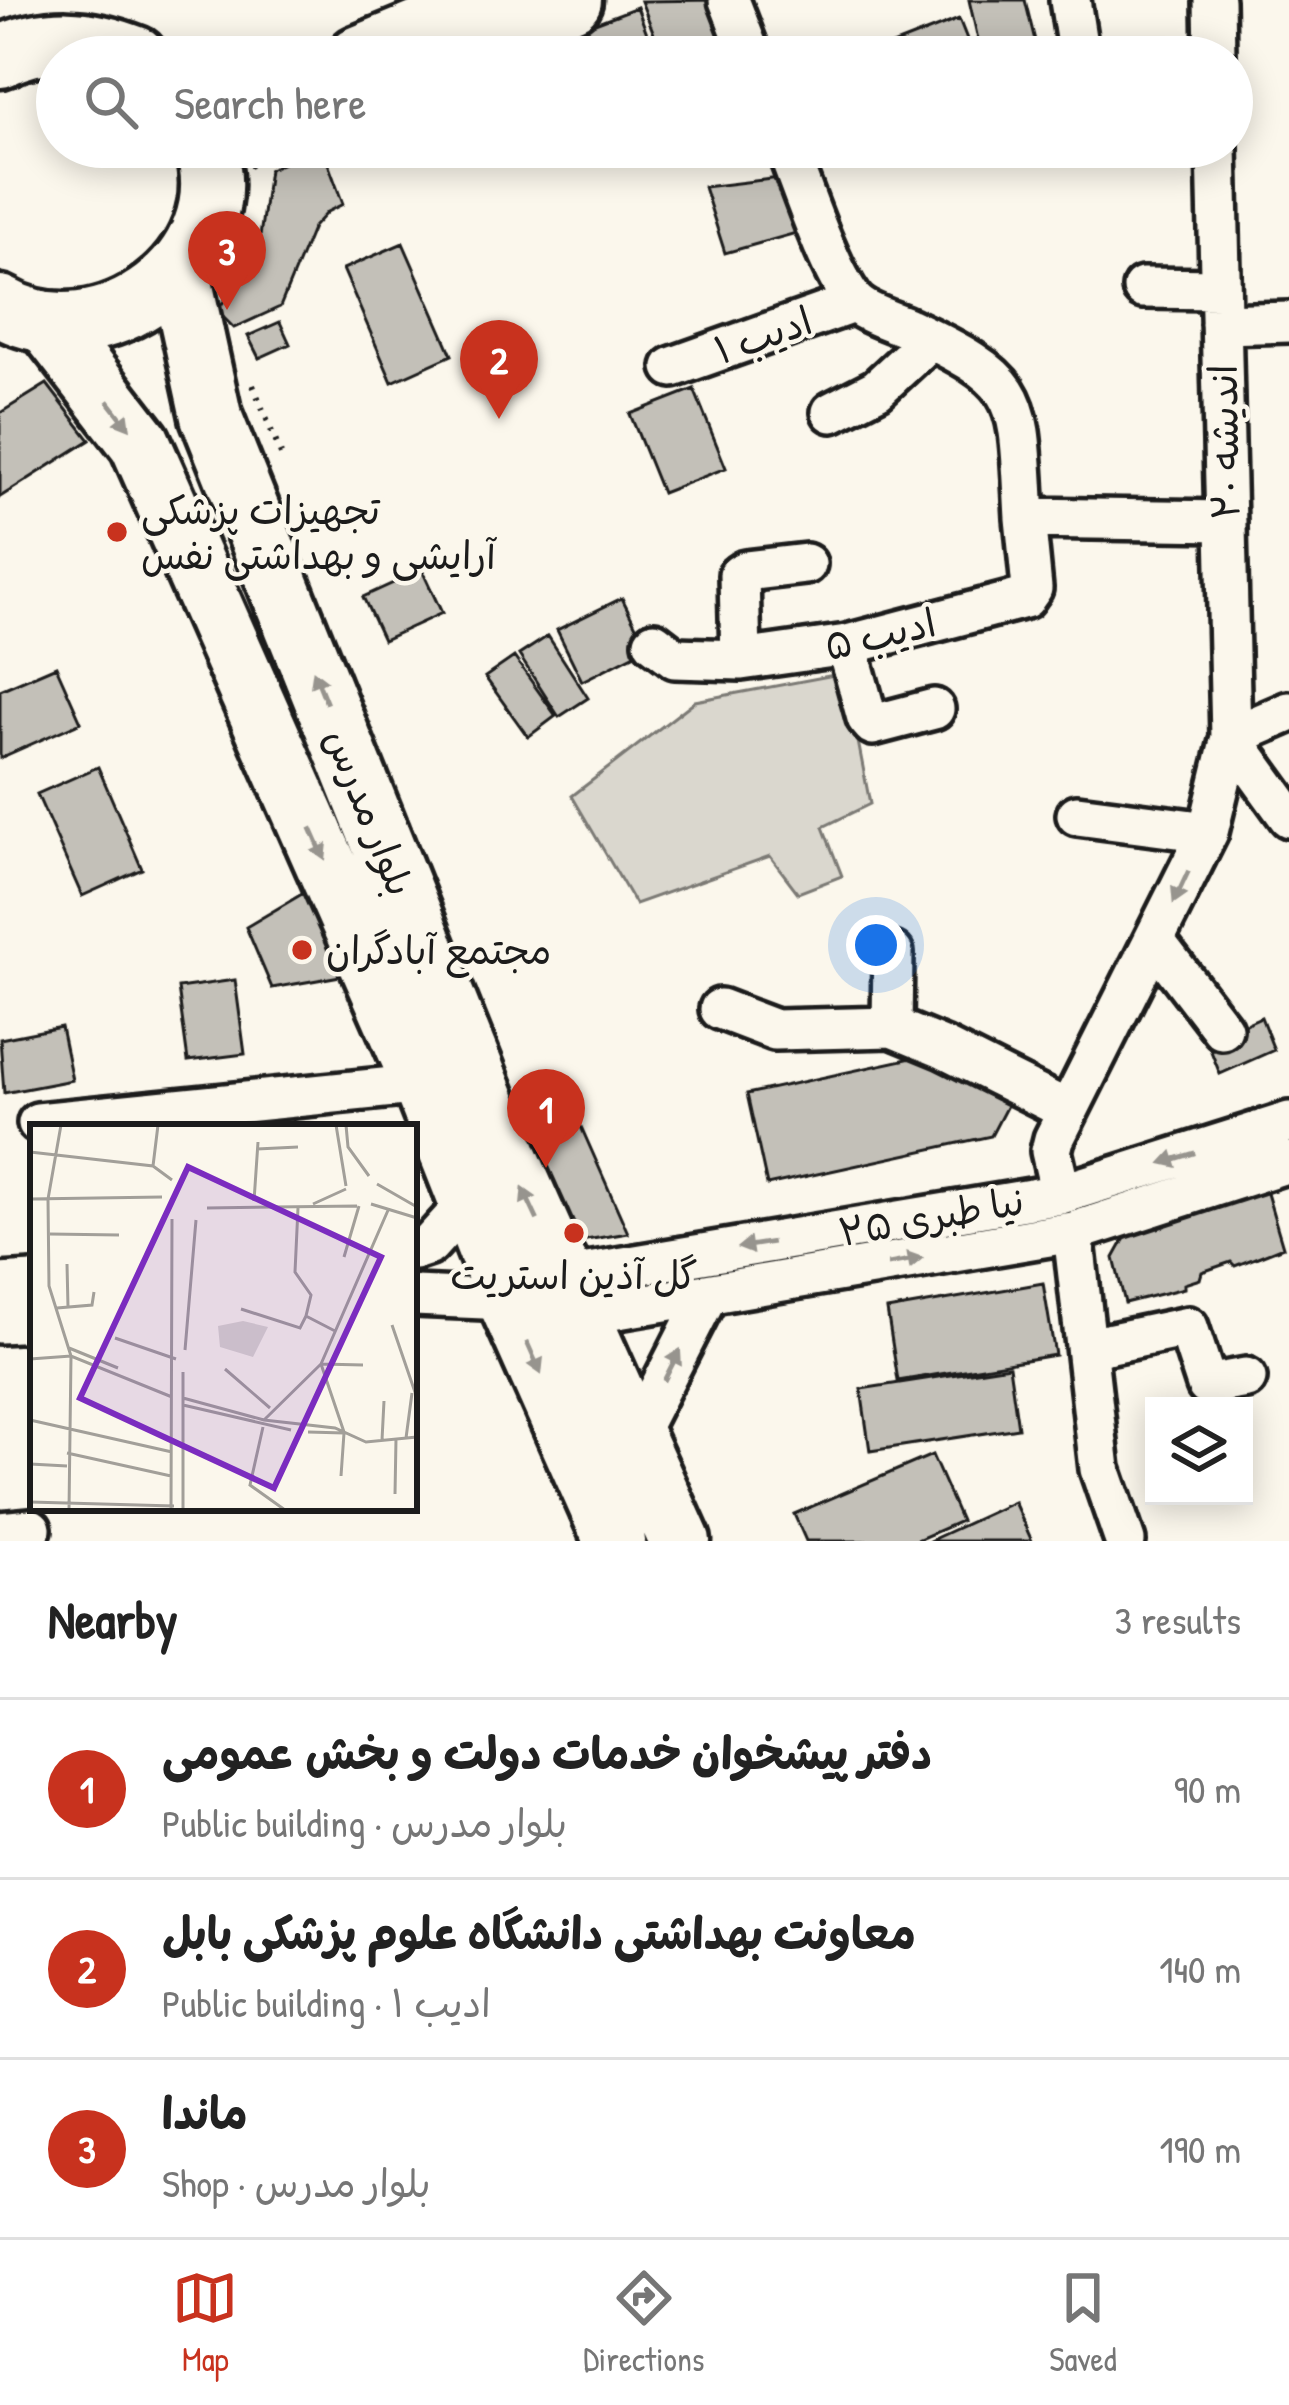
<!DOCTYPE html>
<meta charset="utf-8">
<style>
:root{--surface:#fff;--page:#f2f2f2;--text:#222;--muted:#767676;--line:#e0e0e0;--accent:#c8321e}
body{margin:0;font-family:"Patrick Hand","Playpen Sans Arabic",sans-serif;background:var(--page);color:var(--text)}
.controls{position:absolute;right:36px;bottom:36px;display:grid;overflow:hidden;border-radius:0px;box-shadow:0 6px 30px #0003}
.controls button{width:108px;height:108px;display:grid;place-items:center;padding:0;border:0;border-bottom:3px solid var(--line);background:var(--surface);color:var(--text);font:60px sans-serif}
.you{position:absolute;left:876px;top:945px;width:42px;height:42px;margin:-30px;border:9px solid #fff;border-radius:50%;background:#1a73e8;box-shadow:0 0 0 18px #1a73e833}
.badge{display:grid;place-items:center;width:78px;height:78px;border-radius:50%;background:var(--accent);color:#fff;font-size:39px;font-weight:700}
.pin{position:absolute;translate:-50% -99px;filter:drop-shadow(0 3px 6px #0008)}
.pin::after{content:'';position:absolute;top:63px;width:42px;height:36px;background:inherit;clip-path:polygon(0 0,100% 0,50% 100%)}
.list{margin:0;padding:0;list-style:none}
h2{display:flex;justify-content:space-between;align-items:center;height:156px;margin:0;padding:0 48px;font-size:51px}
h2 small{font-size:39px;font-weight:400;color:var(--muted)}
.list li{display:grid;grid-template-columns:78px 1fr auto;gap:36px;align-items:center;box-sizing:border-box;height:180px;padding:0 48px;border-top:3px solid var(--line)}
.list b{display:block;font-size:45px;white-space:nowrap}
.list p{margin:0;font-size:39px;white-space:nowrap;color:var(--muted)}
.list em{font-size:39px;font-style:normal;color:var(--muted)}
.icon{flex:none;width:66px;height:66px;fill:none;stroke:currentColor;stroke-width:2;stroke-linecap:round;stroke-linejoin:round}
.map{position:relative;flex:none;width:1289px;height:1541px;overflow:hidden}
.search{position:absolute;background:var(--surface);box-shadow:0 6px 30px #0003;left:36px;right:36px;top:36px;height:132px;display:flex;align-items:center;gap:30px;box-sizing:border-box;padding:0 42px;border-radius:66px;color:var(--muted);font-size:45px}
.sheet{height:696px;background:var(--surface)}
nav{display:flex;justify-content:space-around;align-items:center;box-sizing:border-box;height:168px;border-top:3px solid var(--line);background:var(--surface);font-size:33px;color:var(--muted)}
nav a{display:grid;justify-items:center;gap:6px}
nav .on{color:var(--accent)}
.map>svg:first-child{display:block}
.green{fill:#dad7ce;stroke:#7b7a75;stroke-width:3}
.building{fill:#c3c0b8;stroke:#1c1c1c;stroke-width:3}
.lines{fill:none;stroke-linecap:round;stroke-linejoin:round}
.street-casing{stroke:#1c1c1c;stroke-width:48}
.primary-casing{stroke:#1c1c1c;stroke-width:69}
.path{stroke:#1c1c1c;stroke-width:6;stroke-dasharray:3 9;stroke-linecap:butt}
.street{stroke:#fbf7ec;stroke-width:39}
.primary{stroke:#fbf7ec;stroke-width:60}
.oneway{fill:#97948e}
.poi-dot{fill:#c8321e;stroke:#fbf7ec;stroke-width:4.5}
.labels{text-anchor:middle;stroke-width:9;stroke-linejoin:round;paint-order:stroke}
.street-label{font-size:39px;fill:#1c1c1c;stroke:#fbf7ec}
.poi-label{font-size:39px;fill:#1c1c1c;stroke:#fbf7ec;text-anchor:start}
.inset-road{fill:none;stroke:#a29f99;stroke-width:3}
.view{fill:#7b2cbf;fill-opacity:0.15;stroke:#7b2cbf;stroke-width:6}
.inset-edge{fill:none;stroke:#1c1c1c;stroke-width:6}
</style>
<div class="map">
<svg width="1289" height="1541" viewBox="0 0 1289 1541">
<rect width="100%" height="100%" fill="#fbf7ec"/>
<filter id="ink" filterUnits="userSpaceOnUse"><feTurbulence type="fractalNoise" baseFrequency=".00833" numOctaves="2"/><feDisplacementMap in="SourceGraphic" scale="24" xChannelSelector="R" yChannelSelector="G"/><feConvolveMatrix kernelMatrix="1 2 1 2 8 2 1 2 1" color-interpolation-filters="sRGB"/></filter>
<g filter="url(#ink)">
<path class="green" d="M845,673L870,804L823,827L842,876L798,893L770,856L635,904L572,796L695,701Z"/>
<path class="building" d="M718,0L740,57H686L680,42L660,49L641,1Z
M969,0H1025L1039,57H982Z
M637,7L656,57H575L566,34Z
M959,19L974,57H862Z
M322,147L343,204L327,212L313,227L280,307L234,328L217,311L249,266L260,237L269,169Z
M788,177L807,230L725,253L704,187Z
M403,243L452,355L392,382L343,269Z
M280,322L290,344L259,358L248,336Z
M47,384L90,440L0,497V413Z
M694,389L726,468L662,493L630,414Z
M422,570L442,613L383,640L363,597Z
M622,598L647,648L582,681L557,630Z
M548,636L588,698L559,717L519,655Z
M514,657L556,716L528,737L485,677Z
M56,666L81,722L0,758V690Z
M98,767L142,869L82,896L37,794Z
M319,884L357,973L272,988L246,927Z
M235,980L245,1054L188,1061L178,988Z
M1261,1017L1274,1050L1220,1074L1207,1041Z
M61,1027L72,1080L4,1093L0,1039Z
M930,1054L1012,1096L991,1136L767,1185L747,1094Z
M567,1095L628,1233L574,1242L518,1115Z
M291,1104L294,1127H243L240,1111Z
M1266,1190L1283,1247L1235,1266L1231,1262L1202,1272L1200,1279L1184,1284V1288L1125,1303L1114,1258L1129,1231Z
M1043,1283L1055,1355L898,1381L887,1310Z
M1009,1366L1018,1428L870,1451L861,1389Z
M932,1455L961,1521L915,1541H806L794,1514Z
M1014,1502L1032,1541H929Z"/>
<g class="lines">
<defs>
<path id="street" d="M729,0L751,57
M1070,0L1079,57
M1214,0L1215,57
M786,147C803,190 826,263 852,299C862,313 892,321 908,328C1027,384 1018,394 1025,518L1226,521
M1143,288L1220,289
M1221,324L1289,322
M673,367L853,303
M832,412L877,389L931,339
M654,642L675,658L741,660L847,645L1025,598L1032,588L1025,518
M847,645L867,718L873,725L934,709
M741,660L739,575L745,571L806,564
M1231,737L1289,817
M1231,737L1289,712
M1077,815L1208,832
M1156,943L1222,1029
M720,1009L775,1030L892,1027L943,1048L1067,1110
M892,1027L893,953
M38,1123L423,1084
M1061,1194L1051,1151L1054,1139L1208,832L1231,737L1217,147
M1073,1232L1100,1469L1125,1541
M414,1250L429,1245L468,1202
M564,1277L1061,1194L1289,1122
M0,1284L33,1282
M414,1296L508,1300
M582,1315L1073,1232L1289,1162
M0,1323L33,1321
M1088,1348L1188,1327L1207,1385L1246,1378
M635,1437L708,1294
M0,1532L31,1529"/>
<path id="primary" d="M461,47L571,0
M0,57C47,35 88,38 136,57
M358,57L496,0
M179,269L211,416L509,1159L680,1541
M0,306C102,365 242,261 205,147
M47,323L140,443L423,1084L508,1300L615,1541"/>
</defs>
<use href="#street" class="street-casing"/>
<use href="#primary" class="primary-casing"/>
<path class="path" d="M249,166L289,147
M253,385L282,457"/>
<use href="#street" class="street"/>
<use href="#primary" class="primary"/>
</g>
<defs><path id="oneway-solid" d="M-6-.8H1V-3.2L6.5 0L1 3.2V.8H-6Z" transform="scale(3)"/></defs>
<g class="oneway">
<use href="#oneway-solid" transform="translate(119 415) rotate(52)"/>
<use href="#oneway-solid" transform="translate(320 687) rotate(-112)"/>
<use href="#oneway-solid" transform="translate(318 844) rotate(66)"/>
<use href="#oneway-solid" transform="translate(1181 887) rotate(115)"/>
<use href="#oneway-solid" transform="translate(1178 1158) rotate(163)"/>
<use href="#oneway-solid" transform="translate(530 1204) rotate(-115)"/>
<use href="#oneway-solid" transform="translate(755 1245) rotate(171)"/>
<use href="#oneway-solid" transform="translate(905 1261) rotate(-10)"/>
<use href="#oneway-solid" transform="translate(534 1358) rotate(66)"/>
<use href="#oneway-solid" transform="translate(672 1365) rotate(-63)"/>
</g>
</g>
<g class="poi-dot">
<circle cx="117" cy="532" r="12"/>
<circle cx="302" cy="950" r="12"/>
<circle cx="574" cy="1233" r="12"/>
</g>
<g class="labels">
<g class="street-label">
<text transform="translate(763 335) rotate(-19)" y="14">ادیب ۱</text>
<text transform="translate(1224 442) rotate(-91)" y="14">اندیشه ۲۰</text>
<text transform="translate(880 634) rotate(-13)" y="14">ادیب ۵</text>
<text transform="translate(370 812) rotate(68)" y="14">بلوار مدرس</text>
<text transform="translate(931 1216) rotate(-10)" y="14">نیا طبری ۲۵</text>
</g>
<g class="poi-label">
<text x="141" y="524">تجهیزات پزشکی<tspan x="141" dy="45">آرایشی و بهداشتی نفس</tspan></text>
<text x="326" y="964">مجتمع آبادگران</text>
<text x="574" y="1289" text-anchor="middle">گل آذین استریت</text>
</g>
</g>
<g transform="translate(30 1124)">
<rect width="387" height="387" fill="#fbf7ec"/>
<path d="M213,197L238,203L223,233L190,223L188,202Z" fill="#dad7ce"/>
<path class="inset-road" d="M31,1L18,75L19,162L41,232L39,386M306,1L316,62M316,1L318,23L339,52M227,25L268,23M0,28L123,42L142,56M123,42L128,1M347,60L387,83M0,75L132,73M224,77L228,18M283,80L316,65M341,80L387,94M177,84L327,82M268,84L265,148L281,171L276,192L305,207M20,110L89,111M314,133L329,82M37,140L38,183M27,184L62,181L64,168M211,185L270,204L276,192M362,201L387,274M85,214L146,235M39,224L88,244M155,226L166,96M0,235L41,232L142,273M291,240L314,308M291,240L333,241M195,245L240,284M153,274L234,296L305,304L336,318L387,313M153,281L261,306M0,296L142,328M234,296L291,240L359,84M233,303L220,361L255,386M278,308L314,309M376,314L382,269M352,316L354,277M37,329L141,352M0,340L37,342M311,352L314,309M365,370L366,315M0,378L144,382M141,386L142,95M153,386V248"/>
<path class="view" d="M158,43L351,133L244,364L50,274Z"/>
<rect width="387" height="387" class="inset-edge"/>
</g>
</svg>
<div class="controls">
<button><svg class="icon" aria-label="layers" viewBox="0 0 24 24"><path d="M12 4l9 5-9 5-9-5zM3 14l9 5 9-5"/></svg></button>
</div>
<div class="you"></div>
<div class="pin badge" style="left:546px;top:1168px">1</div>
<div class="pin badge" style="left:499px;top:419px">2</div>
<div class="pin badge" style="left:227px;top:310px">3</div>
<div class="search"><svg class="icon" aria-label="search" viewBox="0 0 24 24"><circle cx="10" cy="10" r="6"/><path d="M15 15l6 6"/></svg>Search here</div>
</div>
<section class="sheet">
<h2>Nearby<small>3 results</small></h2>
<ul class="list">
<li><span class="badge">1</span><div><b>دفتر پیشخوان خدمات دولت و بخش عمومی</b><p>Public building · بلوار مدرس</p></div><em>90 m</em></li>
<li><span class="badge">2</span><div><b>معاونت بهداشتی دانشگاه علوم پزشکی بابل</b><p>Public building · ادیب ۱</p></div><em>140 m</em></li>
<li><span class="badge">3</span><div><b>ماندا</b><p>Shop · بلوار مدرس</p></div><em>190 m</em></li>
</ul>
</section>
<nav>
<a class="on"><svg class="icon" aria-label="map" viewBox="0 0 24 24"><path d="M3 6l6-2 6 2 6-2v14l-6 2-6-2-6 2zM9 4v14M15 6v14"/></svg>Map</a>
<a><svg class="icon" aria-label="directions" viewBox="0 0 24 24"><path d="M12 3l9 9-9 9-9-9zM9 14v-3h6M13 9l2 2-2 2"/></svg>Directions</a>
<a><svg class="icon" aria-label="saved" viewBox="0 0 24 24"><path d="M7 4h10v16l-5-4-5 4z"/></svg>Saved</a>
</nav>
